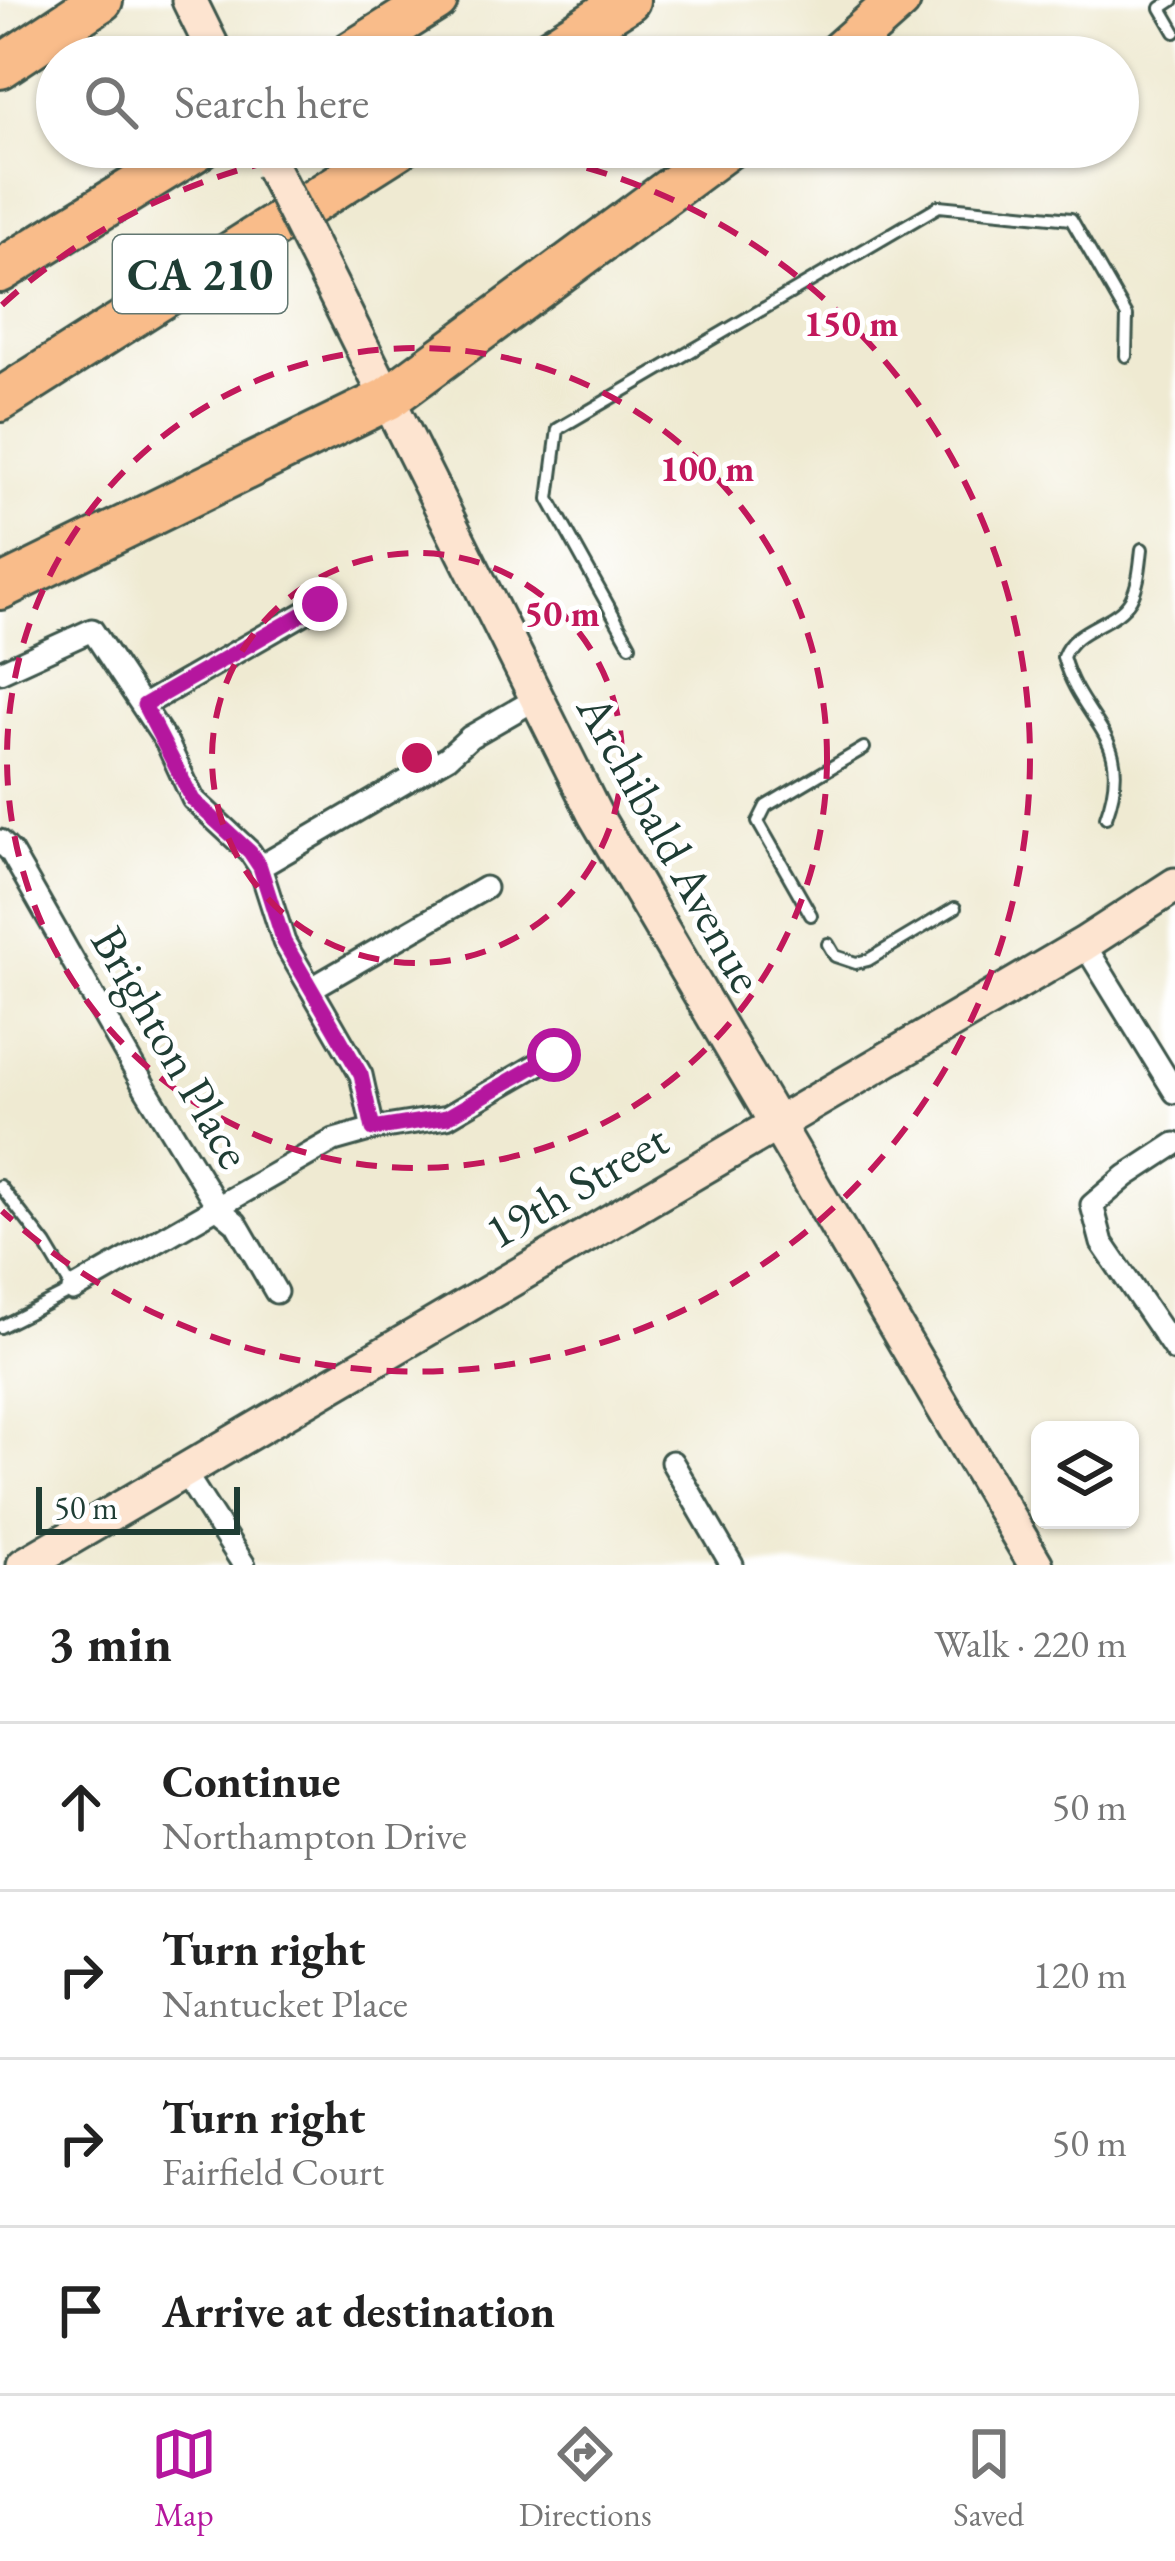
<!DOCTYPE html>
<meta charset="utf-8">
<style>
:root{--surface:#fff;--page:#f6f6f6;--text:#222;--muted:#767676;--line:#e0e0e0;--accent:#b5179e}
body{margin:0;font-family:"EB Garamond",serif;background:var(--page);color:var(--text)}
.controls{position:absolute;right:36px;bottom:36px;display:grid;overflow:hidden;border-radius:18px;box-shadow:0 3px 9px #0004}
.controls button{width:108px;height:108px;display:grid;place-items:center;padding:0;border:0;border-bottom:3px solid var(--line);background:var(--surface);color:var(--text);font:60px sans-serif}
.scale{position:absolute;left:36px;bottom:30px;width:204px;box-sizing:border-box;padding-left:12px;border:6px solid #1f3d34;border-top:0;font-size:33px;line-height:42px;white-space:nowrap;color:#1f3d34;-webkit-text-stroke:9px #fff;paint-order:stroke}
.stop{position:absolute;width:36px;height:36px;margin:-27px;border:9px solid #b5179e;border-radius:50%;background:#fff}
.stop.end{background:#b5179e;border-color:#fff;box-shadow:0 3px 12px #0008}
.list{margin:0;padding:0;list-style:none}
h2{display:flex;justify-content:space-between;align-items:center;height:156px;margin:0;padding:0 48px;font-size:51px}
h2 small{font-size:39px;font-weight:400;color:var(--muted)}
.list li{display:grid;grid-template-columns:78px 1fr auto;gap:36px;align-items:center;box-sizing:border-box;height:168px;padding:0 48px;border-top:3px solid var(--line)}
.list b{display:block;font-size:45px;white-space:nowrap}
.list p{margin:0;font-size:39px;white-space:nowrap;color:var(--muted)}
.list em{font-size:39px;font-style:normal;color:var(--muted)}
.icon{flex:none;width:66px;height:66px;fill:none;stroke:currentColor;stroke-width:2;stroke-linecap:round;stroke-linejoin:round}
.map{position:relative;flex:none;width:1175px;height:1565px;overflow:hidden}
.search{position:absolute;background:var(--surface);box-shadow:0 3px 9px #0004;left:36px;right:36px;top:36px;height:132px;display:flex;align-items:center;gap:30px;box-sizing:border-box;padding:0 42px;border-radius:66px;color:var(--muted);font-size:45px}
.sheet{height:828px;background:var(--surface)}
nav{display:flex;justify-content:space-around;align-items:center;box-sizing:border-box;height:168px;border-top:3px solid var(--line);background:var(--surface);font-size:33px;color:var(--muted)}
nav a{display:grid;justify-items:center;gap:6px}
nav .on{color:var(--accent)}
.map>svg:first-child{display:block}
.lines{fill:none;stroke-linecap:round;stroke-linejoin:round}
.service-casing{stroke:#3e574c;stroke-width:16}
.minor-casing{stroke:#3e574c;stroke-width:27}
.secondary-casing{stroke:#3e574c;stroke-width:39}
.motorway-casing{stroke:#3e574c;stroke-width:48}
.service{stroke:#fff;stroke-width:10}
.minor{stroke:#fff;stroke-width:21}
.secondary{stroke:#fde4d0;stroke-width:33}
.motorway{stroke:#f9bc8a;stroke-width:42}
.secondary-bridge-casing{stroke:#3e574c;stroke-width:39;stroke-linecap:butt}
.secondary-bridge{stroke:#fde4d0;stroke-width:33}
.route{stroke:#b5179e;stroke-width:15}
.ring{fill:none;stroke:#c2185b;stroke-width:6;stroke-dasharray:21 15}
.labels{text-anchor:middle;stroke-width:10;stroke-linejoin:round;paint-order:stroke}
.shield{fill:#fff;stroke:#627771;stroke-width:3}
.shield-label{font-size:45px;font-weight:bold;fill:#1f3d34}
.street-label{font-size:48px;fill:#1f3d34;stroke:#fff}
.centre{fill:#c2185b;stroke:#fff;stroke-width:6}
.ring-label{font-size:36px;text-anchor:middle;font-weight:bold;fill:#c2185b;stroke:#fff;stroke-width:10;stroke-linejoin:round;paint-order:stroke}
</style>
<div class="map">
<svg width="1175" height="1565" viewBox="0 0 1175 1565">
<rect width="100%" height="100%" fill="#fff"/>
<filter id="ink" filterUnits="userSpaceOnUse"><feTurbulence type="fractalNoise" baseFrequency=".00833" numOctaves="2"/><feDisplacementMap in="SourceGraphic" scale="24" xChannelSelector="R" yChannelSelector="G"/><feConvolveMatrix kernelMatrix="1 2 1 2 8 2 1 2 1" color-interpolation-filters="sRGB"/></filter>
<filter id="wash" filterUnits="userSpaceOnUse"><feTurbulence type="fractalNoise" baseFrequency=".004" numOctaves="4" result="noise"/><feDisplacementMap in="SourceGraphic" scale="48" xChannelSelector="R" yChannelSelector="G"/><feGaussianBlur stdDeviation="2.7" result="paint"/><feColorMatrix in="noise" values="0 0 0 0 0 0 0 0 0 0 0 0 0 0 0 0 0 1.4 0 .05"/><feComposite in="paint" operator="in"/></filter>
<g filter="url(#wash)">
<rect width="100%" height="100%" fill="#efead2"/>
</g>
<g filter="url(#ink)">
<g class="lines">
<defs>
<path id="service" d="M1173,0L1161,8L1175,32
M630,645L549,499L558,429L939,206L1071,219L1127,316L1126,356
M1106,817C1136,735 1082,725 1063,657C1074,626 1115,626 1131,599C1139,584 1140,566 1142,549
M811,915L758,822L766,806L864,748
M828,944L835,956L856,963L868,960L955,908
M0,1186L46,1245L73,1290L0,1327"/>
<path id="minor" d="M0,672L92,630L167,743L193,799L250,852L260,867L284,942L361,1075L373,1129
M144,705L320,604
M0,841L11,852L147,1091L219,1209L236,1223L276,1292
M260,867L448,757L470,737L536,699
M1084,944L1175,1092
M312,988L485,888
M1175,1144L1126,1176L1092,1205L1102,1243L1175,1350
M73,1290L334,1140L373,1129L447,1117L554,1055
M672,1462L732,1565
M184,1472L244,1565"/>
<path id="secondary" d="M189,0L217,57
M320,263L595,815L1036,1565
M24,1565L1084,944L1175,885"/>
<path id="motorway" d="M345,57L436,0
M539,57L628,0
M835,57L899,0
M0,67L101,0
M0,271L200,147
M0,400L399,147
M0,588L387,399L728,147"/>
</defs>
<use href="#service" class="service-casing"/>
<use href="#minor" class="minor-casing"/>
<use href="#secondary" class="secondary-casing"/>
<use href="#motorway" class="motorway-casing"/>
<use href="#service" class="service"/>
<use href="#minor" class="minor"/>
<use href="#secondary" class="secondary"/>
<use href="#motorway" class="motorway"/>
<defs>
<path id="secondary-bridge" d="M272,168L320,263"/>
</defs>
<use href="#secondary-bridge" class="secondary-bridge-casing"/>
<use href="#secondary-bridge" class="secondary-bridge"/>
</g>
</g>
<g class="lines" filter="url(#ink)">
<path class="route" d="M320,604L144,705L193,800L250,852L260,867L284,942L361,1075L373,1129L447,1117L554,1055"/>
</g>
<g class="ring">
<circle cx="417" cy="758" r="205"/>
<circle cx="417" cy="758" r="410"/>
<path d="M2 305A614 614 0 0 1 353 147M481 147A614 614 0 1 1 2 1211"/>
</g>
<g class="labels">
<rect class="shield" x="113" y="235" width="174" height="78" rx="9"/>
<g class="shield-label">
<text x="200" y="290">CA 210</text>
</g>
<g class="street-label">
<text transform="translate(671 843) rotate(61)" y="17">Archibald Avenue</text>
<text transform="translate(172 1047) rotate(60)" y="17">Brighton Place</text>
<text transform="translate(576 1185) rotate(-30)" y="17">19th Street</text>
</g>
</g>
<circle cx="417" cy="758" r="18" class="centre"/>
<g class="ring-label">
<text x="851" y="336">150 m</text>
<text x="707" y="481">100 m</text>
<text x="562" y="626">50 m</text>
</g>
</svg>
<div class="controls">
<button><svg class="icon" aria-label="layers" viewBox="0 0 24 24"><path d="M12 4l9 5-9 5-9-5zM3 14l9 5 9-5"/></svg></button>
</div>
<div class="scale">50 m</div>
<div class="stop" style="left:554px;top:1055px"></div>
<div class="stop end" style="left:320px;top:604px"></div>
<div class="search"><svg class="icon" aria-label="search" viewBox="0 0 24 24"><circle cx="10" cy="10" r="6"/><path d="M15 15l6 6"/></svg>Search here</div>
</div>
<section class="sheet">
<h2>3 min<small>Walk · 220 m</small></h2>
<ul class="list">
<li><svg class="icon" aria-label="ahead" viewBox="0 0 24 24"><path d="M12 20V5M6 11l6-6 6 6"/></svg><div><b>Continue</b><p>Northampton Drive</p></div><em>50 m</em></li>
<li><svg class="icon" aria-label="right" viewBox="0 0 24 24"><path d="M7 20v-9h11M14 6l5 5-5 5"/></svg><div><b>Turn right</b><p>Nantucket Place</p></div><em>120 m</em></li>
<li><svg class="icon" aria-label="right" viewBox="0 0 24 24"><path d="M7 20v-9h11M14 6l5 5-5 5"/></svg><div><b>Turn right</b><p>Fairfield Court</p></div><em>50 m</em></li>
<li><svg class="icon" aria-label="arrive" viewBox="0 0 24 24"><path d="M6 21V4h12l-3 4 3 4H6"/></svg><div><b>Arrive at destination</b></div></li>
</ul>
</section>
<nav>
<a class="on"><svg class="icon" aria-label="map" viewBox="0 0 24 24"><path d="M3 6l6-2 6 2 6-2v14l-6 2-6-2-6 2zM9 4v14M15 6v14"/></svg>Map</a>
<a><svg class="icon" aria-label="directions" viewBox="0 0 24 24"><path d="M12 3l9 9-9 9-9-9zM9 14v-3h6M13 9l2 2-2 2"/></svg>Directions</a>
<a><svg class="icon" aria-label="saved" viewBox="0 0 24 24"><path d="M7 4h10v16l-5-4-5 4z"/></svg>Saved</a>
</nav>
